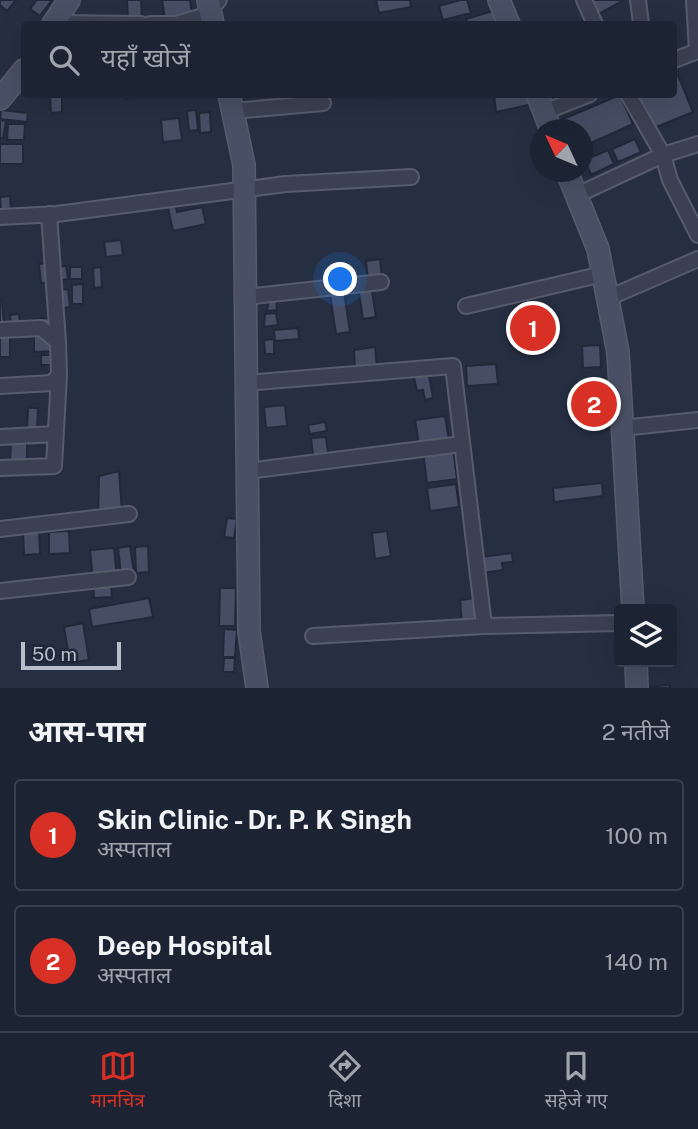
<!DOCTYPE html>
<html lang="hi">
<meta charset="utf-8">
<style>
:root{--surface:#1c2332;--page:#252b3a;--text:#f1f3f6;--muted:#a0a4ac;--line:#3a404d;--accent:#d93025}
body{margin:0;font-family:"Public Sans","Noto Sans Devanagari",sans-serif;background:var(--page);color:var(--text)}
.controls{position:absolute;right:21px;bottom:21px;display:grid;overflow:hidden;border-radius:7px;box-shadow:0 7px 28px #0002}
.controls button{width:63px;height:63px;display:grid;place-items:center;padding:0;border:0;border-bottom:2px solid var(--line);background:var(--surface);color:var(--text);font:35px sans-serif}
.compass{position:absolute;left:530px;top:119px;width:63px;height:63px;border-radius:50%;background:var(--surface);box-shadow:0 7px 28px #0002;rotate:314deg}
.scale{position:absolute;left:21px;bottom:18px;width:100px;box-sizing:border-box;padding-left:7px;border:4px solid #b8bdcc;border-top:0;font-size:19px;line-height:24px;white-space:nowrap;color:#b8bdcc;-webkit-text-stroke:5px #1f2637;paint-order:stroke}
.you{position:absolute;left:341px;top:280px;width:24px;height:24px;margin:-18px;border:5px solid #fff;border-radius:50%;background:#1a73e8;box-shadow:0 0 0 10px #1a73e833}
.badge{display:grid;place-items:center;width:46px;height:46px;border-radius:50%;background:var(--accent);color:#fff;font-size:23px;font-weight:700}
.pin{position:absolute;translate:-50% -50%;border:4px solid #fff;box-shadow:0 2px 7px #0006}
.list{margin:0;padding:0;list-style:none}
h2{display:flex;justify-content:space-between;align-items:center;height:91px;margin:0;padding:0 28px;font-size:30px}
h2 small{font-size:23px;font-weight:400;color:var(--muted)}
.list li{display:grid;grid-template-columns:46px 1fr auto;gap:21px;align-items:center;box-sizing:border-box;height:112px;margin:0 14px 14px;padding:0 14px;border:2px solid var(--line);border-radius:7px}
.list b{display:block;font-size:26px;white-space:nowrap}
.list p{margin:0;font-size:23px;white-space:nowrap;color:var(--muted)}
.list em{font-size:23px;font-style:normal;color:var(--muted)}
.icon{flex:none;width:38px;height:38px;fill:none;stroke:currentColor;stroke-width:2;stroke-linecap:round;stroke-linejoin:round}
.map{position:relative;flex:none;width:698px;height:688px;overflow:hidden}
.search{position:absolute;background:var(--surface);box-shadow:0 7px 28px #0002;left:21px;right:21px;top:21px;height:77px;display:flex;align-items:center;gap:18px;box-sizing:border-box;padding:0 24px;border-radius:7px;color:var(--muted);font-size:26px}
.sheet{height:343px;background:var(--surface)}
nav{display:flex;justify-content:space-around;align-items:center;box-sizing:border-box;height:98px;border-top:2px solid var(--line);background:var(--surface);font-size:19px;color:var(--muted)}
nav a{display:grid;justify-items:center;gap:4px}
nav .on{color:var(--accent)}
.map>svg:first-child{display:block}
.building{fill:#454e64;stroke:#212839;stroke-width:2}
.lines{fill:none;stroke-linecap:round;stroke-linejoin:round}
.street-casing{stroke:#565c6c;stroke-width:18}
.secondary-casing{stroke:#565c6c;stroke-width:24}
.street{stroke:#3b4152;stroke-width:14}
.secondary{stroke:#495065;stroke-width:21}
</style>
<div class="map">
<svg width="698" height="688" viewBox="0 0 698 688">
<rect width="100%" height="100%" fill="#262f42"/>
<path class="building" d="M0,0H16L7,11L0,5Z
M37,0H52L40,16L30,9Z
M127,0H141L142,21L128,22Z
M162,0H190L192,16L165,19Z
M376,0H410L411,7L379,13Z
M460,0H467L471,13L443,20L439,6Z
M586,0H624L595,16Z
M496,10L500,23L467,24L466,19Z
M678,75L693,112L649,130L634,94H674V76Z
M50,94H62V112L51,113Z
M125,94H152L153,96L125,99Z
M377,94H397V97L378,99Z
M494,94H530L533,104L496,112Z
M620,95L633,124L582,147V130H568L563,119Z
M1,110L28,113L27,122L0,119Z
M196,110L198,130L189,131L187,111Z
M210,112L211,132L200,133L199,113Z
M179,118L182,140L163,142L161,120Z
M0,120L6,121L3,138H0Z
M8,124H25L24,140H7Z
M635,139L641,152L618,162L612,149Z
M0,144H23V164H0Z
M608,150L614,164L591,175L585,160Z
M10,196L11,211L1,212L0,197Z
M175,202L177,212L202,207L206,224L173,231L167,203Z
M121,240L123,255L106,257L104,242Z
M380,259L382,279L368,280L366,261Z
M48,263L50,283H41L39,264Z
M66,266L68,279L55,281L54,267Z
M70,267H82V279H70Z
M101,267L102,287L94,288L93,268Z
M83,284V304H72V285Z
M371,285L376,317L363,319L358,287Z
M68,289L70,307L57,309L55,290Z
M344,292L350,332L336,334L330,295Z
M276,296L277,310L267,311L269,297Z
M0,299H2L4,325H0Z
M276,313L278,325L264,327L265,314Z
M19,314L20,325L11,326L10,315Z
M548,317L551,333L522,338L519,323Z
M50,318L51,328L35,330L34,319Z
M298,328L299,339L275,341L274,330Z
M55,330L56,351L34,352V331Z
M0,332H10V357H0Z
M274,339V354H265L264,340Z
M600,345L601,367L583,368L582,346Z
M375,347L377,367L355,369L354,350Z
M41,355H59V365H41Z
M496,364L498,384L467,386L466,366Z
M428,370L433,398L425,400L423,390L417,391L413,373Z
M585,394H601V415H585Z
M285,405L287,426L266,428L264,407Z
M28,408H38L37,431H27Z
M445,416L449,440L419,444L415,420Z
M325,422L327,431L310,434L308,425Z
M326,437L329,460L314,462L311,438Z
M11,440H27V464H10Z
M453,449L457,479L427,483L423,452Z
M119,471L122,512L98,514L99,476Z
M602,483L603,496L554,502L553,488Z
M456,484L459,507L430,511L427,488Z
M227,518L237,519L234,538L224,537Z
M39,529L40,554L24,555L23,530Z
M69,531L70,553L49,554V532Z
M387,531L391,556L375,559L372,533Z
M130,546L134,572L121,574L118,548Z
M148,546L149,572L136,573L135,547Z
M114,548L117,577L93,579L90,550Z
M512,553L513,562L502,563L503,570L483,573L481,557Z
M111,585L112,597L94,598L93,586Z
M220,588H236L235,626H219Z
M149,598L153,617L92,627L89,609Z
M476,598L478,625L462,626L460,600Z
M83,623L89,660L70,663L64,627Z
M224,629L237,630L235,657H223Z
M224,658H235L234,672H223Z
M670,685V688H646V687Z"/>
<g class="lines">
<defs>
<path id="street" d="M584,0L595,24
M638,0L641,24
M694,0L697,51
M54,23L141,24
M150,24H176L203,16L219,0
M674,60L698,51
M628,94L663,155L670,180L698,235
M233,111L323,103
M544,112L590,94
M577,195L663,155L698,144
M49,214L58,342
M0,217L57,214L286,184L411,177
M245,297L381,282
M608,298L698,259
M466,306L603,274
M0,330L41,328L58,342L59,375L52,383L0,386
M246,383L453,366L484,626
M622,428L698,420
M0,437L55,434
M0,468L54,466L59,375
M247,471L462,444
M0,529L129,514
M0,591L128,577
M313,636L484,626L619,623"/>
<path id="secondary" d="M208,0L213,24
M499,0L509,24
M53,24L69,0
M229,94L244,165L249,631L257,688
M537,94L551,130
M0,99L24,70
M567,172L598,249L618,352L633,609
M636,662L637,688"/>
</defs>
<use href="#street" class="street-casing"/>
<use href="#secondary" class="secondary-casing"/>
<use href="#street" class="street"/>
<use href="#secondary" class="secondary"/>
</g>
</svg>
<div class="controls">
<button><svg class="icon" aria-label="layers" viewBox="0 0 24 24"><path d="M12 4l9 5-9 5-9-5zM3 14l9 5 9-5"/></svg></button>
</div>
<svg class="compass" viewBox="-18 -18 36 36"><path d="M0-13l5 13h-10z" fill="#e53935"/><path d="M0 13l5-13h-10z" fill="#a0a4ac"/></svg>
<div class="scale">50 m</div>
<div class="you"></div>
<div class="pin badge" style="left:533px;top:328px">1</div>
<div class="pin badge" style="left:594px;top:404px">2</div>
<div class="search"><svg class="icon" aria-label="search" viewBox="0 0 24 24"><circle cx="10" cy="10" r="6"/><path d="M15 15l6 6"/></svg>यहाँ खोजें</div>
</div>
<section class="sheet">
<h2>आस-पास<small>2 नतीजे</small></h2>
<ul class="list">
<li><span class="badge">1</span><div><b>Skin Clinic - Dr. P. K Singh</b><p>अस्पताल</p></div><em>100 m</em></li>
<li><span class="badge">2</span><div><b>Deep Hospital</b><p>अस्पताल</p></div><em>140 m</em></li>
</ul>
</section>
<nav>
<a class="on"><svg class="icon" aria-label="map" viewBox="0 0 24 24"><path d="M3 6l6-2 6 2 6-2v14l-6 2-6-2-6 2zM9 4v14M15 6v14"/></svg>मानचित्र</a>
<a><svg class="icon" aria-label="directions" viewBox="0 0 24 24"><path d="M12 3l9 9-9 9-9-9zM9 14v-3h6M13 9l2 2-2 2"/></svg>दिशा</a>
<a><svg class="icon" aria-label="saved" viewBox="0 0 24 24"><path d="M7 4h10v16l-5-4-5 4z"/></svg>सहेजे गए</a>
</nav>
